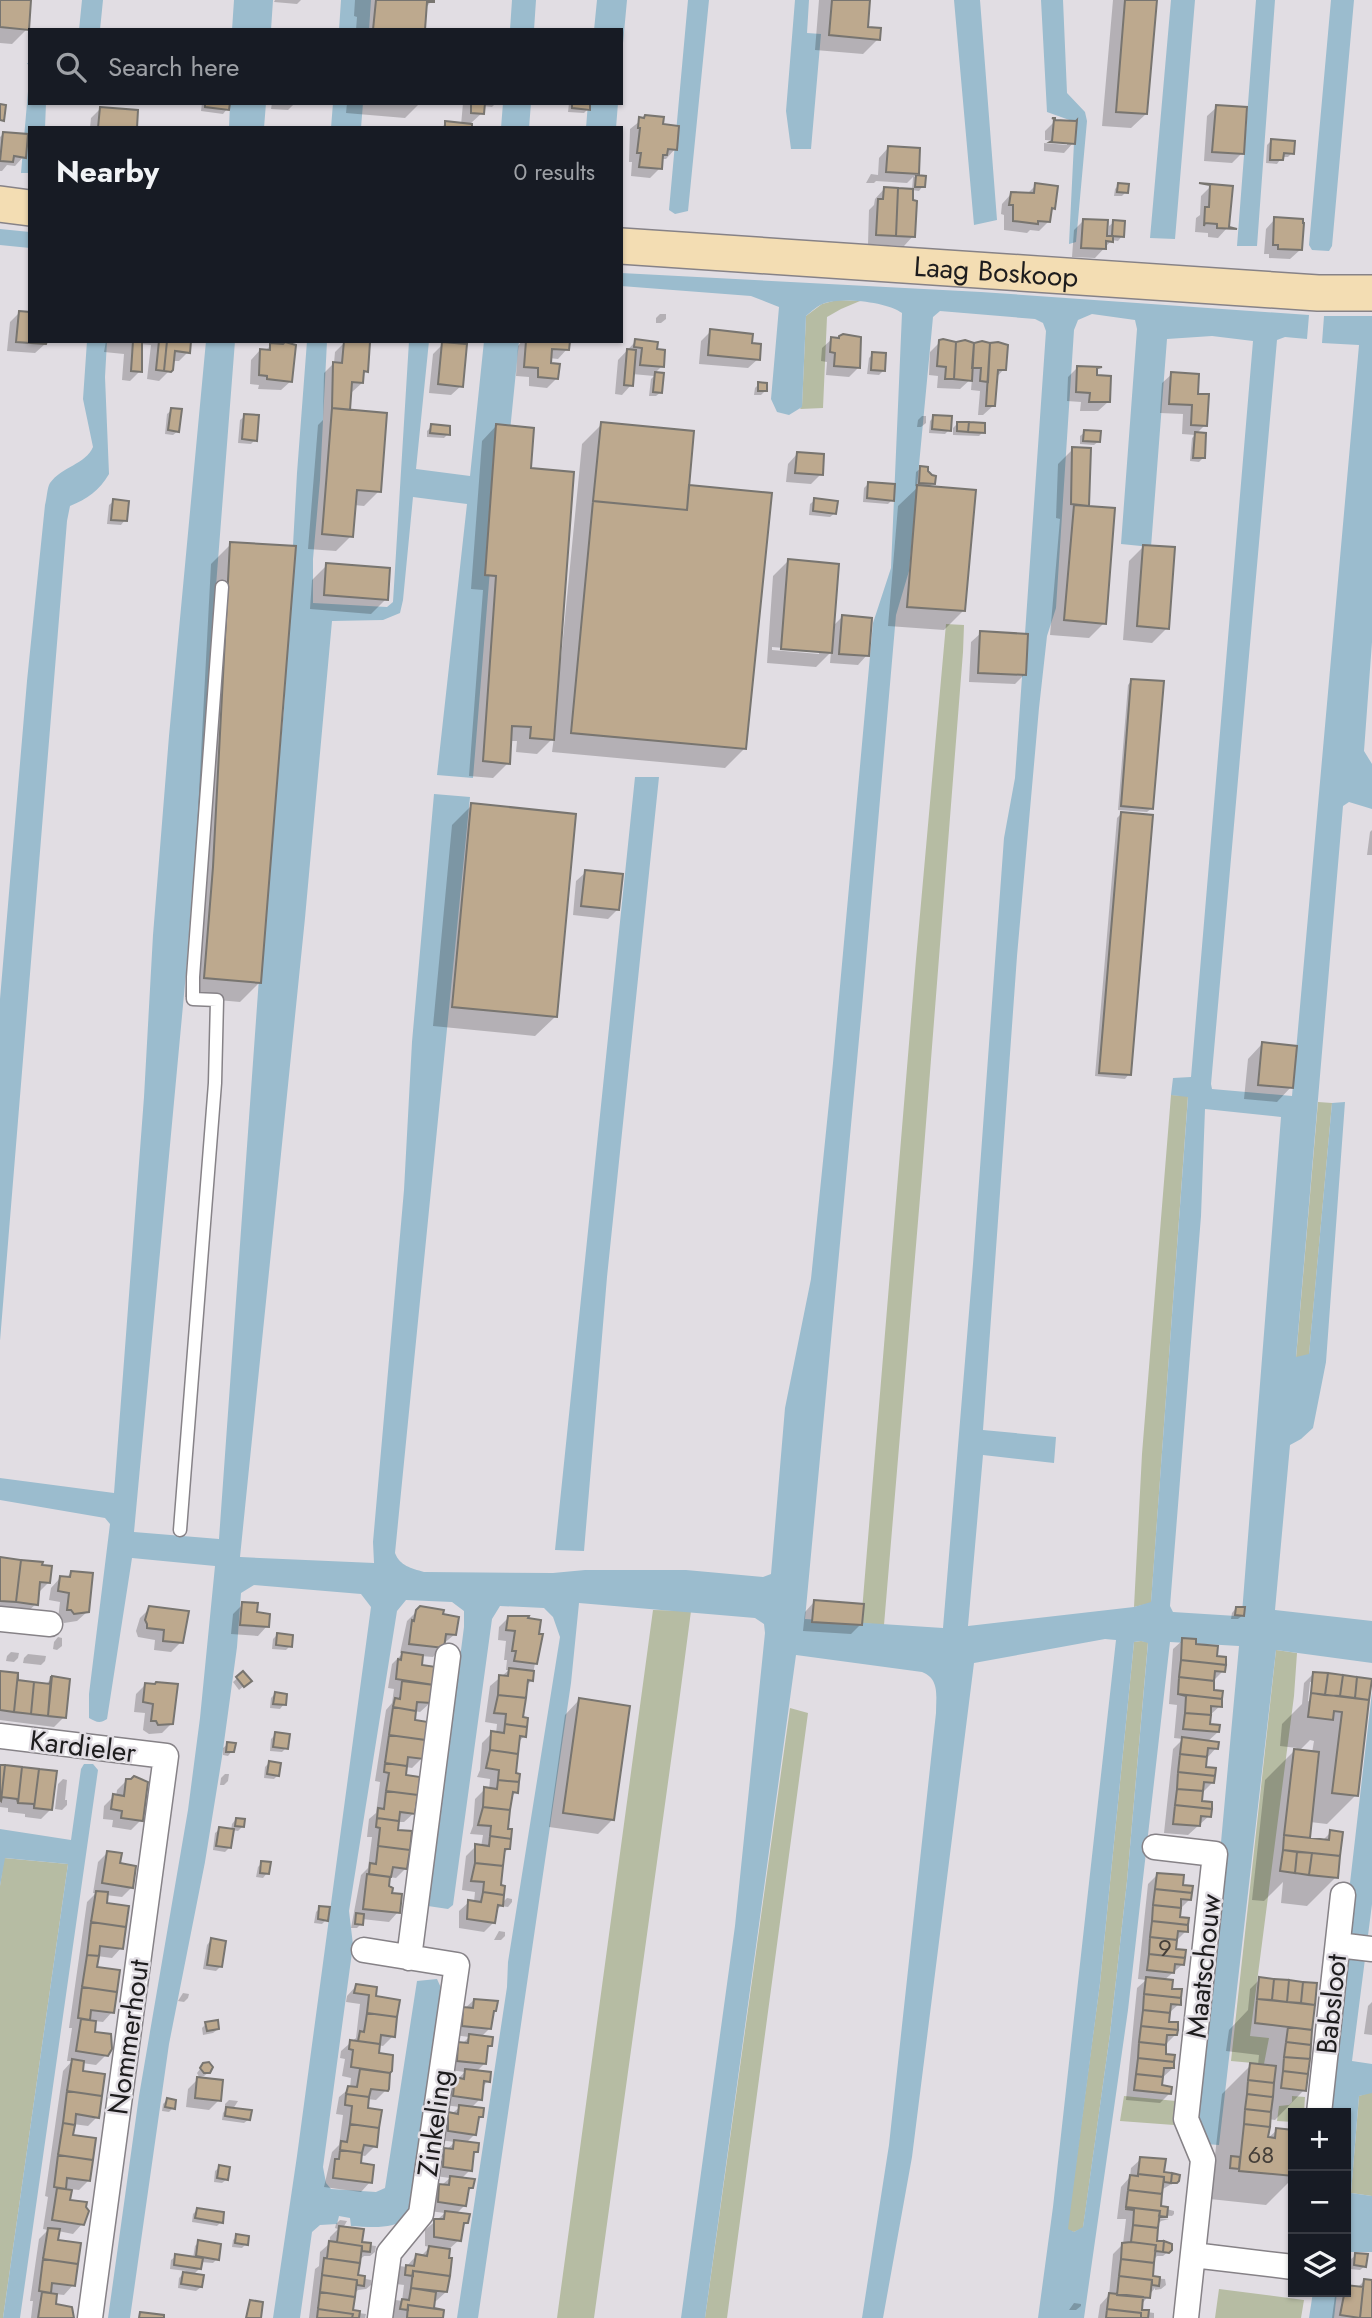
<!DOCTYPE html>
<meta charset="utf-8">
<style>
:root{--surface:#171b24;--page:#242831;--text:#f1f3f6;--muted:#9ea1a6;--line:#363941}
body{margin:0;font-family:Jost,sans-serif;background:var(--page);color:var(--text)}
.controls{position:absolute;right:21px;bottom:21px;display:grid;overflow:hidden;border-radius:0px;box-shadow:0 2px 5px #0004}
.controls button{width:63px;height:63px;display:grid;place-items:center;padding:0;border:0;border-bottom:2px solid var(--line);background:var(--surface);color:var(--text);font:35px sans-serif}
.list{margin:0;padding:0;list-style:none}
h2{display:flex;justify-content:space-between;align-items:center;height:91px;margin:0;padding:0 28px;font-size:30px}
h2 small{font-size:23px;font-weight:400;color:var(--muted)}
.icon{flex:none;width:38px;height:38px;fill:none;stroke:currentColor;stroke-width:2;stroke-linecap:round;stroke-linejoin:round}
.map{position:relative;flex:none;width:1372px;height:2318px;overflow:hidden}
.search{position:absolute;background:var(--surface);box-shadow:0 2px 5px #0004;left:28px;top:28px;width:595px;height:77px;display:flex;align-items:center;gap:18px;box-sizing:border-box;padding:0 24px;border-radius:0px;color:var(--muted);font-size:26px}
.panel{position:absolute;background:var(--surface);box-shadow:0 2px 5px #0004;left:28px;top:126px;width:595px;height:217px;border-radius:0px}
.map>svg:first-child{display:block}
.green{fill:#b6bca3}
.water{fill:#9bbcce;fill-rule:evenodd}
.shadow{fill:#0003;fill-rule:evenodd}
.building{fill:#bda98e;stroke:#787570;stroke-width:2}
.lines{fill:none;stroke-linecap:round;stroke-linejoin:round}
.lane-casing{stroke:#868287;stroke-width:15}
.street-casing{stroke:#868287;stroke-width:27}
.secondary-casing{stroke:#868287;stroke-width:38}
.lane{stroke:#fff;stroke-width:12}
.street{stroke:#fff;stroke-width:24}
.secondary{stroke:#f3ddb3;stroke-width:35}
.labels{text-anchor:middle;stroke-width:5;stroke-linejoin:round;paint-order:stroke}
.number-label{font-size:24px;fill:#453f39}
.street-label{font-size:28px;fill:#1d1c1d;stroke:#e1dde3}
</style>
<div class="map">
<svg width="1372" height="2318" viewBox="0 0 1372 2318">
<rect width="100%" height="100%" fill="#e1dde3"/>
<path class="green" d="M837,300L860,301L841,309L827,317L823,408L800,409L802,406L806,316L822,304Z
M946,624L964,625L963,652L922,1174L884,1625L861,1623L916,959Z
M1171,1095L1188,1096L1151,1603L1134,1607L1142,1454Z
M1318,1102L1332,1103L1309,1355L1296,1358Z
M653,1610L691,1611L678,1710L594,2318H557Z
M1141,1641L1148,1642L1127,1881L1110,2034L1083,2228L1074,2232L1067,2230L1100,1983L1134,1642Z
M1276,1650L1297,1653L1294,1696L1250,2036L1269,2038L1264,2064L1231,2061Z
M790,1708L808,1713L727,2318H705Z
M4,1858L68,1864L3,2318H0V1886Z
M1368,2093H1372V2196L1351,2193L1359,2096Z
M1124,2096L1176,2101L1174,2125L1120,2121Z
M1292,2096L1305,2097L1304,2113H1293V2122L1277,2121L1279,2106L1289,2105L1292,2102Z
M1219,2289L1304,2300L1301,2318H1215Z"/>
<path class="water" d="M82,0H103L100,30H79Z
M234,0H273L271,30H232Z
M341,0H371L369,30H339Z
M512,0H536L534,30H510Z
M597,0H627L621,65V30H594Z
M688,0H709L688,211L675,214L669,210Z
M795,0H809L807,33L821,34L811,149H791L786,111Z
M954,0H980L997,220L974,225Z
M1041,0H1063L1067,93L1085,112L1087,121L1076,242L1069,244L1075,122L1047,112Z
M1171,0H1195L1175,239L1150,238Z
M1256,0H1275L1257,246H1237Z
M1331,0H1354L1332,246L1329,251L1312,250L1309,245Z
M27,63H30V103H46L45,128H30V173H21L30,68Z
M230,103H266L264,128H229Z
M333,103H363L361,128H331Z
M503,103H531L529,128H501Z
M588,103H618L616,128H586Z
M0,229L30,232V248L0,245Z
M621,273L981,292L1309,315L1307,339L1285,337L1277,340L1211,1084L1212,1089L1292,1096L1359,345L1322,343L1324,316H1372V642L1364,751L1372,764V809L1349,802L1343,806L1296,1357L1309,1354L1332,1103L1345,1102L1326,1362L1313,1428L1301,1439L1290,1445L1275,1610L1372,1621V1663L1276,1650L1219,2145L1205,2144L1197,2104L1239,1646L1170,1642L1128,2010L1084,2318H1038L1053,2207L1116,1640L1105,1639L974,1663L912,2157L883,2318H862L889,2145L936,1713C936,1696 940,1679 922,1672L796,1655L705,2318H681L735,1926L765,1633L764,1624L755,1618L579,1603L571,1683L478,2318H457L507,1987L508,1962L560,1637L553,1617L544,1608L500,1606L492,1619L453,1905L448,1909L428,1906L464,1627V1611L452,1602L406,1600L397,1611L349,1911L353,1945L323,2167L326,2183L331,2189L376,2192L385,2188L417,1981L437,1979L442,1990L409,2217C393,2230 371,2227 351,2226L350,2218L339,2216L337,2224L320,2225L312,2232L300,2318H273L297,2156L371,1607L361,1594L254,1585L241,1593L237,1647L222,1757L205,1862L169,2044L130,2318H108L139,2096L188,1810L200,1718L215,1566L132,1558L107,1719C100,1724 96,1722 89,1718V1694L110,1524L105,1518L0,1500V1478L114,1493L144,1097L153,935L169,736L206,341H235L186,973L134,1532L219,1539L259,978L284,708L297,473L307,341H327L320,480L313,559V603L387,607L393,602L409,341H429L416,469L470,476L484,341H519L507,461L493,460L485,570H490L473,778L437,775L467,504L413,497L403,600L400,613L383,620L332,621L305,918L240,1557L374,1563L373,1542L404,1190L412,1042L434,794L470,797L395,1553C400,1566 411,1568 424,1572L553,1573L585,1570H686L763,1577L771,1574L785,1408L811,1279L833,1063L873,623L891,568L902,313C888,302 842,297 825,303C818,305 812,311 806,316L802,407L789,415L777,412L771,399L779,307L751,296L621,286ZM940,311L1035,319L1043,323L1046,331L1015,778L1004,838L973,1264L943,1628L805,1619L862,1007L896,615L909,571L933,317ZM1092,314L1135,320L1137,329L1121,544L1151,547L1167,339L1212,336L1253,341L1191,1077L1173,1078L1171,1095L1188,1097L1151,1602L1134,1607L968,1626L983,1455L1054,1463L1056,1437L983,1430L1017,956L1039,708L1047,636L1056,608L1074,330L1078,320ZM1205,1109L1281,1117L1242,1613L1236,1616L1173,1612L1170,1606L1201,1216ZM1141,1641L1148,1643L1127,1881L1110,2034L1083,2227L1074,2232L1068,2229L1100,1983L1134,1642Z
M87,341H107L105,377L109,474C99,491 87,499 70,506L67,521L0,1341V999L27,681L45,505C47,498 47,488 50,483C61,467 86,464 93,447L83,399Z
M635,777H659L607,1277L584,1551L555,1550Z
M1372,1692V1904L1352,2061L1372,2064V2093L1359,2096L1351,2193L1372,2196V2252H1346V2113H1331L1347,1960L1350,1883Z
M84,1764H93L98,1770L20,2318H3L68,1864L5,1858L0,1886V1829L71,1840L81,1769Z
M1313,2292H1337L1334,2318H1309Z"/>
<path class="shadow" d="M0,0H30L27,29L12,44L0,43Z
M275,0H301L297,4L274,2Z
M355,0H432L425,9L423,30H356L357,17L354,16Z
M819,0H868L866,28L878,39L863,54L815,50Z
M1113,0H1155L1146,114L1131,128L1102,126Z
M202,103H228L227,109L223,114L201,111Z
M272,103H295L288,110L271,109Z
M347,103H420L405,118L346,113Z
M463,103H496L492,107L483,106L482,113L471,123L470,128H441L446,123L461,125Z
M569,103H589L588,109L584,113L568,112Z
M1217,107L1242,153L1232,163L1204,161L1207,116Z
M101,108L135,128H90L91,118Z
M645,117L661,125L675,149L666,159H661L660,168L650,178L631,176L632,162H629L630,129Z
M1055,121L1073,143L1064,153L1044,151V143L1067,145V142L1045,140V131Z
M3,134L24,156L15,166L7,165L2,171H0V137Z
M1271,141L1292,153L1288,157H1282L1277,164L1266,163L1267,145Z
M888,148L917,173L914,177H924L923,186L919,191L912,190L913,177L907,183L876,181L874,183H866L871,174L878,175L879,158Z
M1036,185L1054,208L1050,212L1049,221L1039,231L1030,230L1027,233L1004,230V215L1001,214L1002,204L1011,194H1027Z
M1119,185L1126,192L1122,196H1114L1115,189Z
M1211,186L1227,228L1218,238L1208,237V233L1195,232L1196,218L1200,215L1201,196Z
M884,189L913,236L904,246L868,244L869,210L874,205L875,199Z
M1275,219L1300,250L1290,259L1269,258V254H1264L1266,229Z
M1083,221L1105,238H1108L1109,226L1114,222L1122,236L1118,241L1112,240L1095,258L1072,257L1074,230Z
M19,313L30,341L45,344L35,353L7,351L10,322Z
M660,314H666V319L661,323H656V318Z
M711,331L750,345L758,359L748,368L699,364L701,341Z
M839,337L859,367L849,377L826,375L827,362L821,361L822,348L832,339Z
M106,341H190L188,352L179,361H172L171,369L159,381L147,379L151,345L140,344V371L130,381L122,380L124,354L104,352Z
M522,341H568L567,349L558,359L549,358V365L557,378L547,388L529,386V377L516,376L518,346Z
M636,341L656,351L662,366L654,374L662,375L661,392L656,396H649L651,379L654,376L632,374L631,385L622,395L615,394L618,360Z
M345,342L366,371L362,375V383L352,392H349L348,409L379,491L364,506L354,505L351,536L336,551L308,549L318,425L323,420L324,373L334,363L335,352Z
M940,342L1004,369L995,379L993,406L983,415H978L980,391L971,390L972,378L960,389L937,388L938,376L929,375L930,352Z
M443,344L461,386L451,395L429,393L433,354Z
M271,345L291,381L281,390L258,389L259,385L250,384L251,360L260,350L265,351Z
M873,354L883,371L879,375L867,374L869,358Z
M1078,367L1095,377L1108,402L1098,411H1080L1081,402L1067,401L1068,377Z
M1172,374L1196,395L1205,425L1196,434L1203,458L1199,462L1190,461L1192,438L1195,435L1182,434L1183,414L1160,413L1162,383Z
M759,384L765,391L761,395H754L755,388Z
M172,410L178,431L173,435L165,434L167,414Z
M245,416L255,440L251,444L238,443L240,420Z
M922,416H926V423L921,427H917L918,420Z
M934,417L949,430L945,434L929,433L930,421Z
M602,424L687,486L744,749L725,768L552,752L554,737L537,754L516,752L517,741H510L508,763L493,778L469,776L483,590L471,589L482,441L496,426L529,470L558,657L561,658L582,444Z
M957,424L983,432L979,436L953,435V428Z
M432,426L448,434L444,438L427,437V431Z
M1085,432L1099,441L1094,445L1080,444V436Z
M1073,449L1089,450L1087,507L1104,623L1089,638L1050,635L1060,519L1056,518L1058,464Z
M797,454L821,474L811,484L786,482L788,464Z
M921,468L933,483L929,487L964,610L944,630L888,626L898,506L918,487L915,486L916,472Z
M869,483L892,500L888,504L863,502L864,488Z
M815,500L835,513L830,517L809,515L810,504Z
M114,501L125,520L121,525L107,524L109,505Z
M231,544L259,983L240,1002L185,997L194,888L211,564Z
M1144,546L1167,628L1152,643L1123,640L1129,561Z
M788,561L832,627L842,617L867,655L858,665L830,663L831,652L816,667L767,663L773,576ZM772,647L819,651V654L772,650Z
M327,565L386,599L371,614L310,609L312,580Z
M981,633L1024,675L1015,684L969,682L971,642Z
M1132,680L1152,808L1147,812L1118,810L1128,685Z
M472,805L555,1017L535,1036L433,1026L452,825Z
M1121,814L1129,1074L1125,1079L1095,1076L1117,818Z
M1372,830V855H1367L1370,832Z
M586,872L618,909L608,919L573,915L576,881Z
M1262,1044L1291,1087L1277,1102L1244,1099L1248,1059Z
M0,1559L49,1582L39,1592L36,1604L26,1613L0,1610Z
M72,1572L87,1612L77,1621L64,1623L58,1619L60,1602L49,1600L51,1588L60,1578L65,1579Z
M814,1602L860,1625L851,1634L803,1631L805,1612Z
M243,1604L267,1626L258,1636L231,1634L233,1614Z
M150,1608L181,1642L171,1652L154,1650L155,1640L138,1637L136,1631L140,1618Z
M1236,1608L1243,1615L1238,1619H1231L1232,1613Z
M417,1611L441,1616L454,1635L443,1644L442,1648L433,1657L421,1656L420,1666L434,1668L430,1703L420,1712L414,1711L413,1722L422,1758L412,1768L406,1767L404,1777L414,1813L404,1822H397L396,1831L406,1868L396,1878L389,1877L388,1886L398,1912L389,1922L362,1919L361,1924L357,1928H351L361,1875L368,1868L372,1837H367L369,1819L376,1813L380,1782L375,1781L386,1710L392,1703L394,1689L388,1688L392,1664L403,1653H400L407,1621Z
M509,1617L535,1663L532,1680L525,1687L521,1718L524,1736L518,1743L514,1774L516,1792L510,1798L506,1830L508,1849L503,1854L499,1887L501,1904L507,1898L512,1899V1902L508,1907L501,1906L495,1911L494,1922L484,1932L459,1928V1911L469,1902H474L475,1892L462,1890L466,1856L476,1846L481,1847L483,1835L470,1834L473,1826L475,1799L485,1789L489,1790L490,1779L477,1777L480,1770L482,1743L492,1733L496,1734L497,1724L485,1722L490,1686L509,1670H506L507,1660H504L506,1641L498,1640L499,1627Z
M277,1635L290,1646L286,1650L272,1649L273,1639Z
M58,1637L62,1638V1646L57,1650L53,1649L54,1642Z
M1183,1640L1215,1658L1223,1671L1214,1680L1212,1692L1220,1706L1210,1715L1208,1726L1218,1732L1207,1742L1216,1748L1207,1758L1204,1768L1213,1782L1203,1792L1200,1802L1209,1816L1188,1835L1164,1833L1173,1749L1183,1739L1174,1738L1177,1705L1169,1704L1173,1649Z
M11,1652L19,1653L18,1658L14,1662L6,1661L7,1656Z
M28,1654L46,1656L45,1661L41,1665L23,1663L24,1658Z
M243,1673L245,1685L239,1690L233,1682Z
M1314,1673L1370,1680L1356,1795L1327,1824L1310,1822L1308,1840L1322,1841L1331,1832L1336,1877L1307,1906L1281,1903L1283,1882L1264,1901L1252,1900L1265,1780L1297,1748L1280,1746L1282,1724L1302,1704L1304,1683ZM1310,1682H1314L1311,1702L1308,1701ZM1310,1740L1314,1741L1312,1753L1299,1751Z
M0,1674L16,1682L45,1685L52,1678L64,1717L54,1727L0,1720Z
M146,1684L172,1723L162,1733L149,1734L143,1730L145,1713L134,1712L136,1694Z
M275,1694L284,1704L280,1709L270,1708L271,1698Z
M579,1700L612,1820L598,1834L549,1827L565,1715Z
M276,1734L286,1748L282,1752L270,1751L271,1739Z
M228,1744L232,1751L228,1756L223,1755V1748Z
M269,1763L278,1775L274,1779L264,1778L265,1767Z
M0,1766L50,1810L41,1819L25,1817V1814L8,1812V1808L0,1807Z
M225,1774H229L228,1781L224,1785H220L221,1778Z
M63,1779L67,1780L65,1800H67V1805L62,1810L55,1809L58,1784Z
M127,1780L141,1820L131,1830L112,1827L113,1820L103,1819L104,1806L114,1796L116,1797L117,1790Z
M236,1819L243,1826L238,1831L232,1830L229,1848L225,1852L213,1850L215,1833L220,1829L231,1831L232,1824Z
M107,1853L118,1865L132,1887L122,1897L106,1895L105,1904L121,1948L112,1958L97,1956L95,1968L112,2012L103,2022L94,2021L93,2033L106,2055L96,2065L82,2063L81,2073L97,2117L88,2126L73,2124L71,2137L88,2181L79,2190L70,2189L69,2201L82,2224L73,2234L58,2231L56,2241L73,2285L64,2295L55,2294L54,2306L71,2318H31L33,2301H30L39,2239L48,2230L43,2229L48,2197L45,2196L63,2071L72,2061H67L72,2028H69L87,1902L96,1893H93L98,1862Z
M262,1863L267,1873L263,1878L256,1877L258,1867Z
M1157,1875L1181,1886L1190,1899L1180,1909L1178,1918L1186,1931L1176,1941L1174,1951L1183,1964L1163,1981L1179,2004L1169,2013L1167,2023L1175,2035L1166,2044L1164,2055L1173,2068L1163,2077L1160,2087L1169,2094L1160,2103L1126,2100L1137,1988L1146,1980L1138,1979L1148,1884Z
M320,1908L326,1920L322,1924L314,1923L316,1912Z
M499,1931L505,1932V1936L501,1940H494Z
M211,1940L220,1967L216,1971L203,1969L207,1945Z
M1260,1979L1316,1985L1304,2090L1275,2120L1269,2119L1266,2140L1277,2130L1293,2132V2178L1266,2205L1210,2199L1222,2094L1251,2065H1258L1259,2055L1226,2051L1229,2030L1248,2010L1250,1989Z
M356,1986L374,1998L393,2036L383,2046L378,2045L377,2055L392,2058L388,2088L376,2100L367,2099L366,2109L375,2146L365,2156L360,2155L359,2165L370,2182L361,2192L324,2187L332,2152L339,2145L343,2115L336,2114L339,2097L350,2088L351,2078L342,2076L345,2059L340,2058L341,2051L356,2038L360,2004L346,2002L347,1996Z
M183,1993L189,1994L188,1998L184,2002L178,2001Z
M474,2000L495,2010L492,2013L490,2028L481,2037L490,2045L486,2049L485,2063L476,2072L488,2081L482,2087L480,2099L471,2108L481,2117L476,2121L475,2134L466,2143L476,2152L472,2156L470,2170L461,2179L472,2187L466,2193L465,2205L456,2214L467,2222L461,2228L459,2240L448,2250L446,2292L436,2301H433L432,2309L441,2318H392L389,2306L396,2300L402,2301L404,2285L396,2284V2271L400,2266L406,2267L416,2256H421L430,2247L425,2246V2230L445,2213L429,2211L430,2195L450,2178L435,2176V2160L455,2142L439,2140V2124L460,2107L444,2105L446,2089L465,2072L449,2070L458,2043L462,2044L469,2037L454,2035V2018Z
M1372,2002V2035L1364,2034L1368,2006Z
M206,2024L218,2029L213,2033L203,2035L202,2028Z
M204,2064L209,2072L204,2076L199,2077L197,2073Z
M198,2079L219,2100L209,2110L186,2107L188,2089Z
M167,2100L173,2108L169,2112L162,2111L163,2104Z
M229,2100L238,2101L233,2109L249,2119L244,2123L222,2120L223,2113L227,2108H225V2104Z
M1141,2159L1177,2181L1161,2190L1159,2207L1174,2211V2214L1172,2216L1158,2215V2218L1169,2219L1161,2221L1157,2225L1155,2242L1170,2250L1163,2256H1157L1153,2260L1151,2278L1165,2279L1166,2285L1161,2289L1155,2290V2288L1140,2306V2311L1154,2313V2318H1098L1100,2305L1109,2295L1113,2254L1123,2244L1126,2219H1117L1121,2187L1130,2177L1131,2168Z
M220,2167L227,2179L222,2183L214,2182L215,2171Z
M197,2210L221,2222L217,2226L192,2222L193,2214Z
M340,2220L347,2221L343,2228L360,2244L376,2246L375,2252L370,2256H364L358,2261L356,2277L371,2280V2285L366,2289L358,2290L354,2294L351,2312L366,2314L365,2318H309L315,2269L319,2266L320,2252L329,2244L330,2237L338,2229L335,2228L336,2224Z
M237,2236L246,2244L242,2248L232,2247L233,2240Z
M199,2242L217,2259L213,2263L201,2262L200,2268L193,2275L201,2287L196,2291L178,2288L179,2278L186,2271L170,2269L171,2260L176,2256L193,2258L195,2246Z
M1356,2255L1365,2266L1360,2270L1350,2269L1351,2259Z
M1364,2281L1372,2282V2318H1332L1335,2296L1339,2292L1357,2288Z
M1074,2303L1081,2304V2306L1076,2310H1069Z"/>
<path class="building" d="M0,0H31L29,30L0,27Z
M376,0H434V2H427L425,30H373Z
M832,0H870L868,27L881,28L880,40L829,35Z
M1125,0H1157L1147,114L1116,112Z
M205,103H230L229,110L205,107Z
M471,103H485L484,114L471,113Z
M572,103H590V110L572,108Z
M0,104L6,105L4,121L0,120Z
M1216,105L1247,107L1244,154L1212,152Z
M100,107L138,110L137,128H98Z
M645,115L664,117L663,124L679,126L677,150L668,149L667,155H663L662,169L639,167L641,153H637L640,128H638L639,117L644,118Z
M1052,118H1055V120L1076,121L1077,120L1075,144L1050,142L1052,141L1054,119Z
M445,121L472,124V128H445Z
M3,132L28,134L26,158L14,156L13,162L0,161Z
M1271,139L1295,141L1294,154L1284,153L1283,160H1270Z
M888,146L920,148L919,174L886,172Z
M916,175L926,176L925,187H915Z
M1035,183L1058,186L1055,209L1052,208L1050,222L1038,221V224L1013,221V205H1009L1011,192L1034,193Z
M1118,183L1129,184L1128,193L1117,192Z
M1199,183L1233,186L1229,227L1237,229L1217,228V224L1205,223L1204,226L1205,207H1209L1210,185Z
M884,187L898,188L896,236L876,235L878,199H883Z
M898,188L913,189V200L917,201L915,237L896,236Z
M1274,217L1303,219V223H1304L1302,250L1278,249V245H1273Z
M1083,219L1108,220L1107,236H1113V242L1106,241V249L1081,248Z
M1113,220L1125,221L1124,237L1112,236Z
M19,311L30,312V341H47L46,344L16,342Z
M710,329L753,334L752,343L761,344L760,360L708,355Z
M843,334L861,337L860,368L834,366L835,353L830,352L831,337L839,338V336Z
M635,339L658,342L657,349L665,350L664,367L640,365L642,348L634,347Z
M943,339L956,342L954,379H945L946,367L937,366L939,340Z
M965,340L974,343L972,381L954,379L956,342Z
M133,341H142V372L131,371Z
M159,341H167L164,371L156,370Z
M167,341H191L190,353L175,351L173,370L171,372L164,371Z
M344,341L370,342L368,372L364,371L363,383L352,382L350,410L332,408L333,362L342,363Z
M526,341H570L569,350L552,349L551,363L560,364L558,379L538,377V368L524,367Z
M982,341L990,343L988,382L980,381L981,368H972L974,343Z
M285,342L296,345L292,382L267,379V376L259,375L260,349L270,350V343L283,344Z
M442,342L467,344L463,387L438,384Z
M998,342L1008,345L1006,370H998L995,406H986L990,343Z
M627,349L636,350L633,386L624,385Z
M872,352L886,353L885,371L871,370Z
M1077,366L1102,367L1097,368V375L1111,376L1110,402H1089L1090,393L1076,392Z
M655,372L664,373L662,393L653,392Z
M1171,372L1199,374L1198,394H1209L1207,426L1191,425L1192,405L1169,404Z
M758,382L767,383V391H758Z
M171,408L182,409L179,432L168,430Z
M332,408L387,413L381,492L357,490L353,537L322,534Z
M244,414L259,415L257,441L242,439Z
M933,415L952,416L951,431L932,429Z
M601,422L694,431L687,510L593,501Z
M957,422H969L968,432L957,431Z
M969,422L985,423V433L968,432Z
M431,424L450,426V435L430,433Z
M496,424L534,428L531,468L574,472L554,740L530,738L531,727L512,726L510,764L483,761L496,576L485,575Z
M1084,430L1101,431L1100,442L1083,441Z
M1195,432L1206,433L1205,458H1193Z
M1072,447L1091,448L1089,506L1071,504Z
M797,452L824,454L823,475L795,473Z
M920,466L928,467V471L932,475L936,476L935,484L919,483Z
M868,482L895,484L894,501L867,498Z
M689,485L772,493L746,749L571,733L593,501L687,510Z
M917,485L976,490L965,611L907,607Z
M814,498L838,501L836,514L813,511Z
M113,499L129,501L127,521L111,520Z
M1074,505L1115,508L1106,624L1064,620Z
M230,542L296,546L261,983L204,978L213,867Z
M1143,545L1175,547L1169,629L1137,626Z
M788,559L839,564L832,653L781,649Z
M326,563L390,568L388,600L324,595Z
M842,615L872,618L869,656L839,654Z
M980,631L1028,634L1026,675L978,673Z
M1131,679L1164,681L1153,809L1121,806Z
M471,803L576,814L557,1017L452,1007Z
M1121,812L1153,815L1131,1075L1099,1073Z
M585,870L623,874L619,910L581,906Z
M1262,1042L1297,1046L1293,1088L1258,1085Z
M0,1557L21,1560L16,1602L0,1601Z
M21,1560L43,1562L42,1565L52,1566L50,1583L40,1582L38,1605L16,1602Z
M71,1571L93,1573L89,1612L74,1614L71,1610H67L69,1593L58,1591L60,1576L70,1577Z
M814,1600L864,1604L862,1625L812,1622Z
M242,1602L258,1603L257,1612L270,1614L269,1627L240,1625Z
M149,1606L189,1611L183,1643L163,1641L164,1630L147,1628V1624L145,1620Z
M420,1606L444,1610L443,1614L459,1617L456,1635L446,1634L444,1648L409,1644L412,1620L414,1621L416,1610Z
M1236,1607H1245L1244,1616L1235,1615Z
M508,1616H529L528,1618L541,1620L539,1634H543L537,1664L514,1661L516,1651H512L515,1631L506,1630Z
M277,1633L293,1635L292,1647L276,1645Z
M1182,1638L1196,1639V1644L1218,1646L1217,1656L1226,1657V1665L1181,1660Z
M402,1652L423,1655L422,1665L436,1667L434,1685L396,1679L398,1659L401,1660Z
M1181,1660L1226,1665L1225,1672L1215,1671L1214,1681L1179,1677Z
M509,1668L534,1671L533,1681L528,1680L526,1698L498,1695L499,1675L508,1676Z
M0,1671L18,1673L14,1712L0,1710Z
M243,1671L252,1681L244,1687L236,1677Z
M1313,1672L1328,1673L1325,1695L1311,1693Z
M18,1673V1680L34,1682L31,1714L14,1712Z
M1328,1673L1343,1675L1340,1696L1325,1695Z
M1343,1675L1357,1677L1355,1698L1340,1696Z
M51,1676L48,1716L31,1714L34,1682L50,1684Z
M52,1676L70,1679L66,1718L48,1716Z
M1179,1677L1214,1681V1690L1223,1691L1222,1699L1178,1694Z
M1357,1677L1372,1679L1369,1700L1355,1698Z
M402,1681L434,1685L431,1703L417,1702L416,1711L393,1707L395,1698L400,1699Z
M156,1682L178,1684L173,1724L158,1725L156,1721H151L153,1704L143,1702L145,1683L155,1684Z
M275,1692L287,1694L286,1705L273,1704Z
M1311,1693L1369,1700L1358,1796L1332,1793L1342,1712L1334,1711L1333,1720L1308,1717Z
M1178,1694L1222,1699V1707L1211,1706V1715L1185,1713L1186,1696Z
M498,1695L526,1698L523,1717L528,1718L527,1727L505,1724L506,1714L494,1713Z
M579,1698L630,1706L614,1820L563,1813Z
M393,1707L416,1711L415,1720L428,1722L426,1740L389,1735Z
M1185,1713L1211,1715L1210,1724L1220,1725L1219,1732L1183,1729Z
M505,1724L527,1727L526,1737L520,1736L518,1754L490,1750L491,1731L504,1733Z
M275,1732L290,1734L288,1749L273,1747Z
M389,1735L426,1740L424,1759L408,1757L407,1766L385,1763Z
M1182,1737L1219,1742L1218,1749L1208,1748L1207,1757L1180,1754Z
M227,1742L236,1743L234,1752H226Z
M1294,1749L1319,1752L1310,1838L1284,1835Z
M490,1750L518,1754L516,1773L520,1774L519,1782L498,1780L499,1770L486,1768Z
M1180,1754L1207,1757L1206,1767L1216,1768L1215,1776L1178,1772Z
M269,1761L281,1763L279,1776L267,1774Z
M385,1763L407,1766L406,1775L420,1777L418,1795L386,1791L389,1773L384,1772Z
M0,1765H5L1,1801L0,1800Z
M5,1765L22,1767L18,1803L17,1799L2,1797L1,1801Z
M22,1767L39,1769L34,1808V1804L18,1803Z
M39,1769L57,1771L52,1810L34,1808Z
M1178,1772L1215,1776L1214,1783L1204,1782L1203,1791L1177,1789Z
M134,1776L148,1782L143,1821L121,1818L122,1811L111,1809L113,1794L124,1796L126,1779H131Z
M498,1780L519,1782L518,1793L513,1792L510,1810L483,1807L484,1787L497,1789Z
M1177,1789L1203,1791L1202,1801L1212,1802V1809L1175,1805Z
M386,1791L418,1795L415,1814L400,1812L399,1821L377,1818L378,1808L384,1809Z
M1175,1805L1212,1809L1211,1817L1201,1816L1200,1826L1173,1824Z
M483,1807L510,1810L508,1829H512L511,1839L490,1836L491,1826L478,1825Z
M236,1818L245,1819L244,1827L235,1826Z
M377,1818L399,1821L398,1830L412,1831L410,1850L378,1846L380,1828L376,1827Z
M219,1827L234,1829L231,1848L216,1846Z
M1330,1830L1343,1832L1340,1856L1283,1850L1284,1835L1329,1840Z
M490,1836L511,1839L510,1849H505L503,1866L475,1863V1844L489,1846Z
M378,1846L410,1850L407,1869L393,1867L391,1877L369,1874L370,1863L376,1864Z
M1283,1850L1297,1852L1295,1873L1280,1871Z
M107,1851L122,1853L120,1863L136,1866L133,1888L102,1883Z
M1297,1852L1312,1853L1309,1875L1295,1873Z
M1312,1853L1340,1856L1338,1878L1309,1875Z
M261,1861L271,1862L269,1874L260,1873Z
M475,1863L503,1866L501,1885L505,1886L504,1895L483,1892L484,1882L471,1881Z
M1157,1873L1184,1875L1183,1885L1193,1886L1192,1893L1155,1889Z
M367,1874L390,1877L389,1886L393,1888L392,1893L402,1894L400,1913L363,1909Z
M1155,1889L1192,1893L1191,1900L1181,1899V1908L1153,1905Z
M96,1891L108,1892L107,1903L129,1906L126,1927L91,1922Z
M483,1892L504,1895L503,1906L498,1905L495,1923L467,1919L468,1900L481,1902Z
M1153,1905L1181,1908L1180,1917L1189,1918L1188,1925L1152,1921Z
M319,1906L330,1907L328,1921L318,1919Z
M356,1913L364,1914L363,1925L355,1924Z
M1152,1921L1188,1925V1932L1178,1931L1177,1940L1150,1937Z
M91,1922L126,1927L123,1949L100,1946L99,1956L87,1955Z
M1150,1937L1177,1940L1176,1949L1186,1950L1185,1958L1149,1954Z
M211,1938L226,1941L222,1967L207,1965Z
M1149,1954L1185,1958L1184,1965L1175,1964L1174,1973L1147,1970Z
M87,1955L99,1956L97,1967L120,1970L117,1992L82,1987Z
M1146,1977L1173,1980L1172,1989H1182L1181,1998L1144,1994Z
M1259,1977L1274,1979L1272,2000L1257,1999Z
M1274,1979L1289,1980L1287,2002L1272,2000Z
M1289,1980L1303,1982L1301,2003L1287,2002Z
M1303,1982L1317,1983L1315,2005L1301,2003Z
M356,1984L377,1987L376,1996L400,2000L397,2017L367,2013L369,1995L354,1993Z
M82,1987L117,1992L114,2013L91,2010L90,2020L78,2018Z
M1144,1994L1181,1998V2005L1171,2004L1170,2013L1143,2010Z
M474,1999L498,2001L496,2011H494L491,2029L462,2026L463,2007L473,2008Z
M1257,1999L1315,2005L1312,2030L1255,2023Z
M1143,2010L1170,2013L1169,2022H1178V2030L1141,2026Z
M367,2013L397,2017L395,2037L381,2035L380,2044L358,2041L360,2031L364,2032Z
M81,2019L96,2021L95,2032L111,2034L112,2049L108,2056L76,2051Z
M218,2020L219,2029L207,2031L205,2022Z
M1141,2026L1178,2030L1177,2035H1167L1166,2045L1139,2042Z
M1288,2027L1312,2030L1311,2045L1286,2042Z
M469,2034L493,2037L492,2046H488L486,2064L457,2061L458,2042L468,2043Z
M350,2040L380,2044L379,2053L393,2055L392,2071L390,2073L351,2067L353,2050L349,2049Z
M1139,2042L1166,2045V2054L1175,2055L1174,2062L1138,2058Z
M1286,2042L1311,2045L1310,2059L1284,2057Z
M1284,2057L1310,2059L1308,2074L1283,2071Z
M1138,2058L1174,2062V2068H1164L1163,2077L1136,2074Z
M72,2059L84,2061L83,2071L105,2074L102,2096L67,2091Z
M209,2062L213,2067L210,2073H204L200,2068L203,2063Z
M1250,2063L1276,2066L1274,2083L1248,2080Z
M360,2069L390,2073L389,2089L388,2091L371,2089L369,2097L346,2094L348,2086L357,2087Z
M465,2069L491,2072L490,2082L484,2081L482,2100L453,2096L455,2077L464,2079Z
M1283,2071L1308,2074L1306,2091L1281,2088Z
M1136,2074L1163,2077L1162,2085L1172,2087L1171,2094L1134,2090Z
M197,2077L223,2080L221,2101L195,2098Z
M1248,2080L1274,2083L1273,2097L1247,2094Z
M67,2091L102,2096L99,2118L76,2114L75,2125L63,2123Z
M346,2094L369,2097L368,2108L382,2110L379,2128L350,2124L352,2106L345,2105Z
M1247,2094L1273,2097L1271,2112L1245,2109Z
M167,2098L176,2100L175,2109L165,2107Z
M459,2105L484,2108L483,2117H479L476,2135L448,2131V2112L458,2114Z
M226,2107L252,2110L250,2120L225,2116Z
M1245,2109L1271,2112L1270,2127L1244,2124Z
M63,2123L75,2125L73,2135L96,2138L93,2160L58,2155Z
M350,2124L379,2128L377,2147L364,2145L362,2153L340,2150L341,2141L347,2142Z
M1244,2124L1270,2127L1268,2137L1275,2138L1276,2128L1293,2130V2176L1239,2171Z
M454,2140L479,2143L478,2152H474L472,2171L443,2167L444,2148L453,2149Z
M340,2150L362,2153L361,2163L374,2165L372,2183L333,2178L335,2159H339Z
M58,2155L93,2160L90,2181L67,2178L66,2189L54,2187Z
M1231,2156L1240,2157L1239,2169L1230,2168Z
M1140,2157L1166,2159L1164,2172L1172,2173L1171,2183L1164,2182V2177L1138,2174Z
M219,2165L230,2167L228,2180L217,2178Z
M1172,2173L1180,2175L1179,2181L1177,2183H1171Z
M1138,2174L1164,2177L1162,2194L1128,2190L1130,2175L1138,2176Z
M450,2176L475,2179L473,2188H469L466,2206L438,2202L439,2184L449,2185Z
M57,2188L72,2190L70,2200L87,2202L86,2207L89,2211L84,2225L52,2220Z
M1128,2190L1162,2194L1161,2206L1168,2207L1167,2217L1159,2216L1160,2211L1126,2207Z
M1126,2207L1160,2211L1158,2228L1133,2225L1134,2210L1126,2209Z
M197,2208L224,2212L223,2223L195,2218Z
M445,2211L470,2214L468,2223H464L461,2241L434,2237V2219H444Z
M1133,2225L1158,2228L1157,2241H1164L1163,2252L1155,2251L1156,2245L1131,2242Z
M339,2226L364,2229L362,2242L371,2243L370,2252L362,2251V2246L329,2241L337,2242Z
M48,2228L60,2229L58,2240L81,2243L78,2264L43,2259Z
M236,2234L249,2236L248,2245L235,2243Z
M198,2240L221,2244L219,2260L196,2256Z
M329,2241L362,2246L360,2263L324,2258H327Z
M1164,2241L1172,2244V2250L1169,2253L1163,2252Z
M1131,2242L1156,2245L1154,2263L1121,2259L1122,2243Z
M429,2246L450,2249L449,2258H452L450,2276L413,2271V2276L405,2275L406,2265L414,2266L416,2254L427,2256Z
M1355,2253L1368,2254L1366,2267L1354,2265Z
M175,2254L203,2258L201,2269L174,2265Z
M324,2258L360,2263L358,2275L365,2276L364,2286L357,2285V2280L322,2275Z
M43,2259L78,2264L75,2286L52,2283L51,2293L39,2291Z
M1121,2259L1154,2263L1153,2276L1160,2277L1159,2286L1152,2285V2280L1119,2276Z
M413,2271L450,2276L447,2292L411,2288Z
M183,2272L204,2275L202,2287L181,2284Z
M322,2275L357,2280L355,2297L320,2292Z
M1119,2276L1152,2280L1150,2298L1117,2295Z
M1364,2279L1372,2280V2318H1360Z
M1364,2279L1360,2318L1340,2315L1346,2285L1363,2287Z
M411,2288L436,2292L434,2308L444,2310L408,2305V2310L400,2309L402,2299L409,2300Z
M42,2292L57,2294L56,2304L72,2307L74,2318H38Z
M320,2292L355,2297L353,2310L360,2311L359,2318H352L353,2314L318,2309Z
M1109,2293L1143,2297L1142,2310H1149L1148,2318H1141V2313L1107,2309Z
M250,2300L263,2302L261,2318H246Z
M408,2305L444,2310L443,2318H407Z
M318,2309L353,2314L352,2318H317Z
M1107,2309L1141,2313V2318H1106Z
M140,2312L164,2315V2318H139Z"/>
<g class="lines">
<defs>
<path id="lane" d="M180,1530L215,1083L217,1000L193,999V977L222,587"/>
<path id="street" d="M0,1619L50,1624
M0,1736L166,1756L90,2318
M1155,1847L1215,1854L1186,2119L1203,2160L1186,2318
M1338,1945L1372,1949
M364,1950L457,1965L421,2214L389,2253L380,2318
M409,1958L448,1656
M1319,2113L1343,1895
M1193,2255L1293,2267"/>
<g id="secondary">
<path d="M0,204L30,208"/>
<path id="s1" d="M621,246L1318,293H1372"/>
</g>
</defs>
<use href="#lane" class="lane-casing"/>
<use href="#street" class="street-casing"/>
<use href="#secondary" class="secondary-casing"/>
<use href="#lane" class="lane"/>
<use href="#street" class="street"/>
<use href="#secondary" class="secondary"/>
</g>
<g class="labels">
<g class="number-label">
<text x="1165" y="1956">9</text>
<text x="1261" y="2163">68</text>
</g>
<g class="street-label">
<text dy="10" stroke="none"><textPath href="#s1" startOffset="376">Laag Boskoop</textPath></text>
<text transform="translate(83 1746) rotate(7)" y="10">Kardieler</text>
<text transform="translate(1203 1966) rotate(-84)" y="10">Maatschouw</text>
<text transform="translate(1331 2004) rotate(-84)" y="10">Babsloot</text>
<text transform="translate(128 2037) rotate(-82)" y="10">Nommerhout</text>
<text transform="translate(434 2123) rotate(-82)" y="10">Zinkeling</text>
</g>
</g>
</svg>
<div class="controls">
<button>+</button>
<button>−</button>
<button><svg class="icon" aria-label="layers" viewBox="0 0 24 24"><path d="M12 4l9 5-9 5-9-5zM3 14l9 5 9-5"/></svg></button>
</div>
<div class="search"><svg class="icon" aria-label="search" viewBox="0 0 24 24"><circle cx="10" cy="10" r="6"/><path d="M15 15l6 6"/></svg>Search here</div>
<section class="panel">
<h2>Nearby<small>0 results</small></h2>
<ul class="list">
</ul>
</section>
</div>
